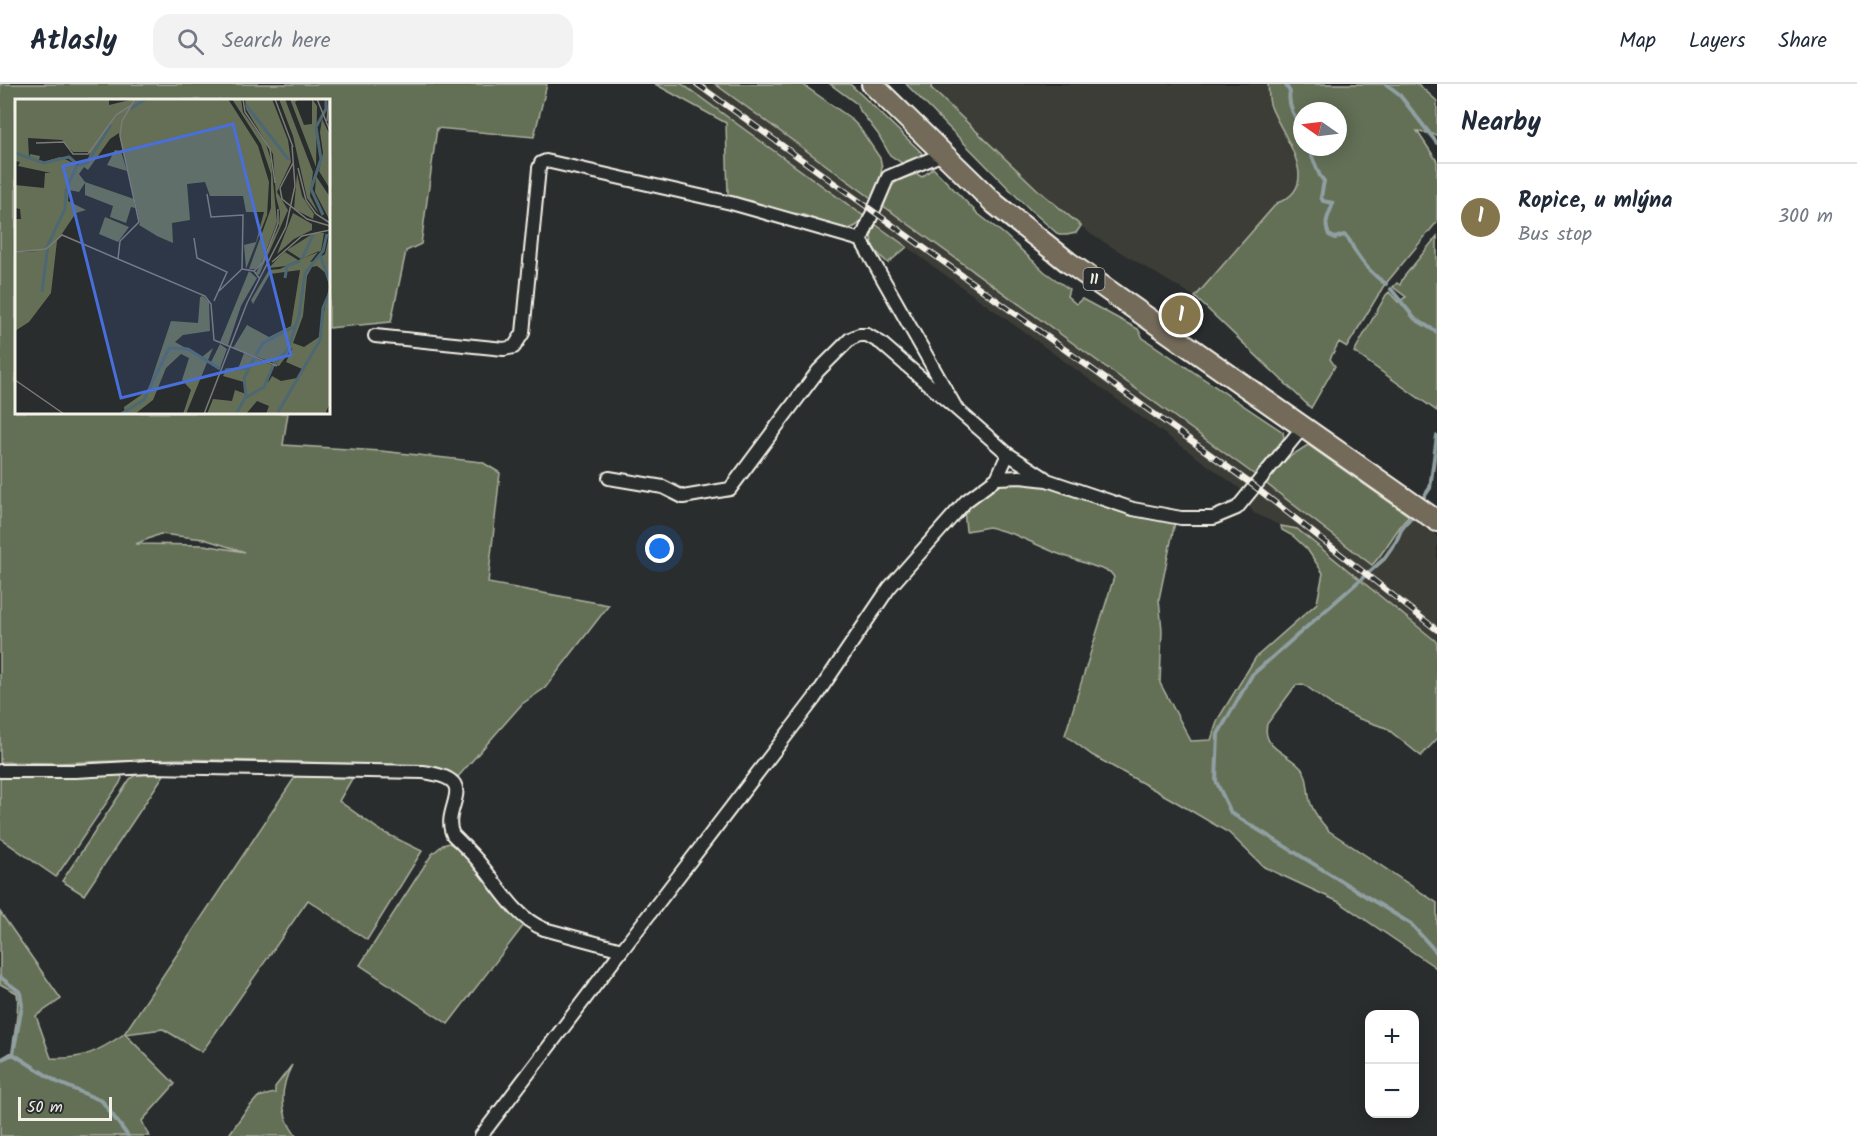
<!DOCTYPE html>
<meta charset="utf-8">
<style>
:root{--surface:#fff;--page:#f2f2f3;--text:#1f2937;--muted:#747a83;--line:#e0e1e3;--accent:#84754c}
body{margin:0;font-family:Kalam,sans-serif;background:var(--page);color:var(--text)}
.controls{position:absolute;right:18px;bottom:18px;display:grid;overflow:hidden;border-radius:12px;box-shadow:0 3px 15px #0003}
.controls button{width:54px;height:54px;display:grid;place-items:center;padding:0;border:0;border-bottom:2px solid var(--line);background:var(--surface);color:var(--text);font:30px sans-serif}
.compass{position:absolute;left:1293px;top:18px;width:54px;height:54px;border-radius:50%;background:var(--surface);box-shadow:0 3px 15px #0003;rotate:284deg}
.scale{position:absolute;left:18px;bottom:15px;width:94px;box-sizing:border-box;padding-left:6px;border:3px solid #f4f1e8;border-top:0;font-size:16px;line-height:21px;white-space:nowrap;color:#f4f1e8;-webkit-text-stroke:4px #2a2d2e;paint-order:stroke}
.you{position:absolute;left:660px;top:465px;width:21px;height:21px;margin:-15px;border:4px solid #fff;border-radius:50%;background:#1a73e8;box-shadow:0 0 0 9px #1a73e833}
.badge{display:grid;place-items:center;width:39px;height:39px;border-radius:50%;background:var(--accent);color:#fff;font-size:20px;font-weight:700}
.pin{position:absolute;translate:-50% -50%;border:3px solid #fff;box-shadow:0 2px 6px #0006}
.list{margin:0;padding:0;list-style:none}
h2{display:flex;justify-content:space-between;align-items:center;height:78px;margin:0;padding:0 24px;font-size:26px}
h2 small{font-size:20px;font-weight:400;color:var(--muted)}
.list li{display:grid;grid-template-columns:39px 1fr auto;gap:18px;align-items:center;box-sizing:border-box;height:108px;padding:0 24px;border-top:2px solid var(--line)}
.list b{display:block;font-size:22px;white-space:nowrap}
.list p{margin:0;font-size:20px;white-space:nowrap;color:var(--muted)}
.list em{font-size:20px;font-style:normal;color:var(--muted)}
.icon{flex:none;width:33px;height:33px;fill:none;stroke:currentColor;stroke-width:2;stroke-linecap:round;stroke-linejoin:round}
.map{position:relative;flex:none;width:1437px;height:1052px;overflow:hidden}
header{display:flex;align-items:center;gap:36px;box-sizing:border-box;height:84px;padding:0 30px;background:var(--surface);border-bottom:2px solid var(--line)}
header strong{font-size:28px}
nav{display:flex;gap:33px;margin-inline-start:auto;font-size:21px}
.search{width:420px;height:54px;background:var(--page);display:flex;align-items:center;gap:15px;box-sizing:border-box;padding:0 21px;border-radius:18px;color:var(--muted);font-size:22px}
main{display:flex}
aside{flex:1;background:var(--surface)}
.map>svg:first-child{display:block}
.built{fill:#3d3d38}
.green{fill:#646f56;stroke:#acb09f;stroke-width:1.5;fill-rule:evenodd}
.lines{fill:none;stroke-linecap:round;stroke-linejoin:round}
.stream{stroke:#909fa2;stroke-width:4}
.street-casing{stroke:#f4f1e8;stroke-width:16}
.primary-casing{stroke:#f4f1e8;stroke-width:24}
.street{stroke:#2a2d2e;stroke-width:12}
.primary{stroke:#736b5a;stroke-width:20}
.rail-casing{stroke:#f4f1e8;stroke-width:6}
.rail{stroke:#2a2d2e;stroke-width:4;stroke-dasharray:11;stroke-linecap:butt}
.labels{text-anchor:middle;stroke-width:4.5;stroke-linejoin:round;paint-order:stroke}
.shield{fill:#2a2d2e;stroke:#b7b6b0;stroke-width:1.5}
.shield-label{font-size:14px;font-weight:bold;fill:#f4f1e8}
.inset-river{fill:none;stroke:#4e6873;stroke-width:3}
.inset-road{fill:none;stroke:#7b7b78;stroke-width:1.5}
.view{fill:#486fdb;fill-opacity:0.15;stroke:#486fdb;stroke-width:3}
.inset-edge{fill:none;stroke:#f4f1e8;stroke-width:3}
</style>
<header>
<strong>Atlasly</strong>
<div class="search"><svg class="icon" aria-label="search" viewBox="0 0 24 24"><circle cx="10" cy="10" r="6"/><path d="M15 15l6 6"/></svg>Search here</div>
<nav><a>Map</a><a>Layers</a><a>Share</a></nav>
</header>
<main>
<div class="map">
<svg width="1437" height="1052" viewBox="0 0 1437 1052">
<rect width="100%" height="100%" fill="#2a2d2e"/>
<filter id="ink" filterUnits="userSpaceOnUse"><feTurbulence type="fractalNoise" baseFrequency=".0167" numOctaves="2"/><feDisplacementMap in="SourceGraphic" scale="12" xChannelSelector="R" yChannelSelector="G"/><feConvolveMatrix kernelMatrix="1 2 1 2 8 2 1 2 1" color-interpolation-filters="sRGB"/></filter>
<g filter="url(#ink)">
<path class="built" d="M682,0H715L1255,391L1372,481L1384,470L1400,441L1409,432L1437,452V557L1368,504L1297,445L1281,442L1254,429L1249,422L1253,414Z
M932,0H1268L1270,20L1299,82V100L1293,111L1277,119L1195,213L1092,151L1037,105L931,4Z"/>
<path class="green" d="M0,0H547L534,53L437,44L421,160L406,167L391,238L329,244L328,16H16V328L288,329L283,361L381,367L482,378L500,389L488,499L609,521L545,604L522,620L457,694L425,683L407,681L179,675L56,679L0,678ZM160,450L204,455L245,468L204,461L136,460Z
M655,0H682L865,133C843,165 813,123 787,130L728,111L726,39Z
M715,0H802L849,33L859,43L880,74L882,83L880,95L874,116Z
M830,0H850L922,69L923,74L906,82L890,71L878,50L858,24L857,20Z
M906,0H932L931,4L1037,105L1081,142L1076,149L1067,151H1059L1051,144L1025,121Z
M1268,0H1418L1437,17V51L1417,47L1437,77V138L1383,203L1347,263L1339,258L1330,275L1335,282L1311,324L1195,213L1277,119C1324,102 1283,53 1271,23C1268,16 1269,8 1268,0ZM1302,27H1338V63H1302Z
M933,84L977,129L1004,150L1045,188L1069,205L1067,212L1076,220L1082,215L1138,245L1143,254L1283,348L1284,354L1255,391L882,121C891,99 894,96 917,90L922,93Z
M875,140L907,163L888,179C874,167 866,158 875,140Z
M1437,152V327L1354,268L1386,211L1389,208L1398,218L1406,213L1393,203L1397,199L1400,201L1403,194Z
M1308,361L1409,432C1394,447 1387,466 1372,481L1264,398L1289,373Z
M1016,397L1049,402L1175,438L1159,515L1162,546L1160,599L1191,657L1211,656L1218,635L1256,573L1317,519L1323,489L1307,465L1293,452L1282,446L1281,442L1297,445L1437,558V655L1421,672L1386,644L1357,634L1335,623L1303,600L1296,601L1267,640C1261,667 1292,669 1304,688C1309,697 1307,710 1311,720C1314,730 1322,739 1329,747L1437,819V886L1435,883L1339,818L1264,783L1229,749L1171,715L1092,671L1065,651L1114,493L1110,488L1056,469L1013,450L989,443L966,447L964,425C981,412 994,399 1016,397Z
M165,689L84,811L62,797L130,695L137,690Z
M120,690L122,694L120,699L56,793L0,754V691Z
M297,690L353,693L339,717L381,747L422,767L367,856L308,816L202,968L163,945L125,950L175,1000L142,1037L149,1052H0V975L12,968C14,950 20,925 17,909L0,900V828L61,915L36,932L51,974C82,976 99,967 124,950Z
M449,759C481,776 500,815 524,841L448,940L360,881L432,770L443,761Z
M292,981C279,1006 279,1029 296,1052H228L244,1029L258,1013L275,1009V1003Z"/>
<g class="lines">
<path class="stream" d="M1285,0L1290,8C1287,20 1295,35 1302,44
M1386,0L1398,9L1437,59
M1308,63L1320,92L1324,97L1321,113L1323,117L1333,119C1329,132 1323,137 1329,151L1335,154L1344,151C1351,155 1351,161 1355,167C1363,180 1374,192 1386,200
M1391,205L1415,235L1437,248
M1421,417L1430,404L1437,352
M1414,429L1401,446L1396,458L1384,475L1252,591L1218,650L1216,697L1231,729L1411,840L1437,869
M0,893L20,908L22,922L13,970
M13,970L57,998L102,1017L128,1052
M0,976L13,970"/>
<defs>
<path id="street" d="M861,156L888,93L943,70
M375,252L504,265L514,263L523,249L539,84L541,79L546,77L731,119L861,156L956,324
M609,394L663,403L683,413L730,405L818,287L850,255L859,251H867L881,259L1008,370
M997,394L1008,370L1045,394
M0,687H75L149,683L423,688C485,696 439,723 453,751C463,761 474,771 482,782C501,805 515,833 544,845L622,866L814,615L889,504L966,417L997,394L1020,393L1047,396L1133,425L1181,434H1213L1237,424L1303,343
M481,1052L622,866"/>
<path id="primary" d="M872,0L995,120L1068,178L1437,437"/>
</defs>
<use href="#street" class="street-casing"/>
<use href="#primary" class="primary-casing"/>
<use href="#street" class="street"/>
<use href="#primary" class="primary"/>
<defs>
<path id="rail" d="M697,0L1254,402L1437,546"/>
</defs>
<use href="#rail" class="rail-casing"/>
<use href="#rail" class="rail"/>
</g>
</g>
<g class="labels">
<rect class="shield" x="1083.5" y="184" width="21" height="22" rx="4.5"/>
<g class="shield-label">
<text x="1094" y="200">11</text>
</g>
</g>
<g transform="translate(15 15)">
<rect width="315" height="315" fill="#2a2d2e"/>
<path d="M0,0H94V6L119,0H213L243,47L254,83L252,116L231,170L229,146L241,143L249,113H231L228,97H195L190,83L172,85L175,121L157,124L158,144L142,137L124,126L125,124L104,34L95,40L73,71L69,68L64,75L70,83L119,100L120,109L116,108L111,124L95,118L98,107L70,96V84L64,93L54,91L53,102L71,111L61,114L42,142L36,194L14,223L0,232V153L24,152H0V120H6L5,110L0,109V86L29,89L30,74H36L3,67L5,63L0,62ZM13,39L47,41L58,53H75L72,64L63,66L45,58L28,63L19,61H24L25,57L15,55L14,59ZM217,0H226L228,13L251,45L256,61L262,123L247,163L240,170H234L256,109V75L246,45ZM230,0H257L273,41L276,63L262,93L273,111L244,176L241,174L264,127L265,113L261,98L258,55L231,10ZM264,0H270L298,73L295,97L304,115L292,99L278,37ZM275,0H284L280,3L289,26L297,25V0L302,7L301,68ZM307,20L315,36V90L304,72L308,54L305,33ZM100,51L106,52L112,72L92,66ZM282,74L287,97L299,115L298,120L279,110ZM301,77L315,98V122L300,93ZM278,114L297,125V131L279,140L262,155ZM90,118L114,128L103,143L84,135ZM315,133V304L310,315H251L254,307L242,302L231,315H192L198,300L217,302L220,291L231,295L229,283L208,277L210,273L230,270H223L229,254L257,266L253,284L257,277L266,282L282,279L287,270L271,263L278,248L264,267L261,266L267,256L259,264L218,249L232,226L254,238L276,227L285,171L255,175L238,205L236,201L254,171L265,170L271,167L254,169L263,159L270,153L283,161L275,165L304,152L295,163L299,162L310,155ZM302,167L312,175L314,188L304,238L289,248L278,244L288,217L292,177L297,168ZM299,134H309L306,152L286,160L272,151ZM234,172L242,179L226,207L213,246L205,243ZM188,197L194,203L195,232L168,236L160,243L187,258L198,249L171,315H168L176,291L167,281L174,259L166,255L151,269L138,301L120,315H110L109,308L133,291L156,222L183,224L185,198ZM205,245L212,250L205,269L195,265Z" fill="#646f56" fill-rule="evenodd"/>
<path class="inset-river" d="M231,6L274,61M115,10L131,0M0,54L29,64L54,58L62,65M63,66L72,64L96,26M308,116L296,90L306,60L301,28L311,10V0M305,156L315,184M287,160L298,136M270,179L272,167L285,162M27,193L33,146L50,110L51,91L62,66M241,256L248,244L279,228M210,271L234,269M231,297L229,279L240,258M106,315L129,301L154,249L173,250L205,270M221,315L230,299L249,288L258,267L273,250L284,217L290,174L308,152L312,135M262,315L305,241L308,209L315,193"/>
<path class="inset-road" d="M120,0L107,22L105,37L124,123L105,142L103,160L190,197L196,205L199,241L262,267M228,0L230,13L255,50L260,84M260,0L278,48M302,0L315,32M312,22L314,0M21,44L49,43L58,55H73L101,16L115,7M278,64L265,89L267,100L292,120L315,127M283,69L291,101L301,115L315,124M192,95L196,118L228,116L227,170L204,192M179,139L182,159L212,173L199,202M0,153L31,150L47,136L103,160M257,163L287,137L315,131M227,170L239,172L245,180M239,172L248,163L263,124V110M0,281L49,315M189,315L232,204L271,128L280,87L277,47"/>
<path class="view" d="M218,25L276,256L106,299L48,67Z"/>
<rect width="315" height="315" class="inset-edge"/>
</g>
</svg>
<div class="controls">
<button>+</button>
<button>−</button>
</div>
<svg class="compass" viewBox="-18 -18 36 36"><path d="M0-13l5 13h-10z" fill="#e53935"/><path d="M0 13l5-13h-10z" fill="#747a83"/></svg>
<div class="scale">50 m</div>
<div class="you"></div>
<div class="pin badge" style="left:1181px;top:231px">1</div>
</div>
<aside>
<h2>Nearby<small></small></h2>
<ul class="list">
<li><span class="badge">1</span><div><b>Ropice, u mlýna</b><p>Bus stop</p></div><em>300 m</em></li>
</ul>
</aside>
</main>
